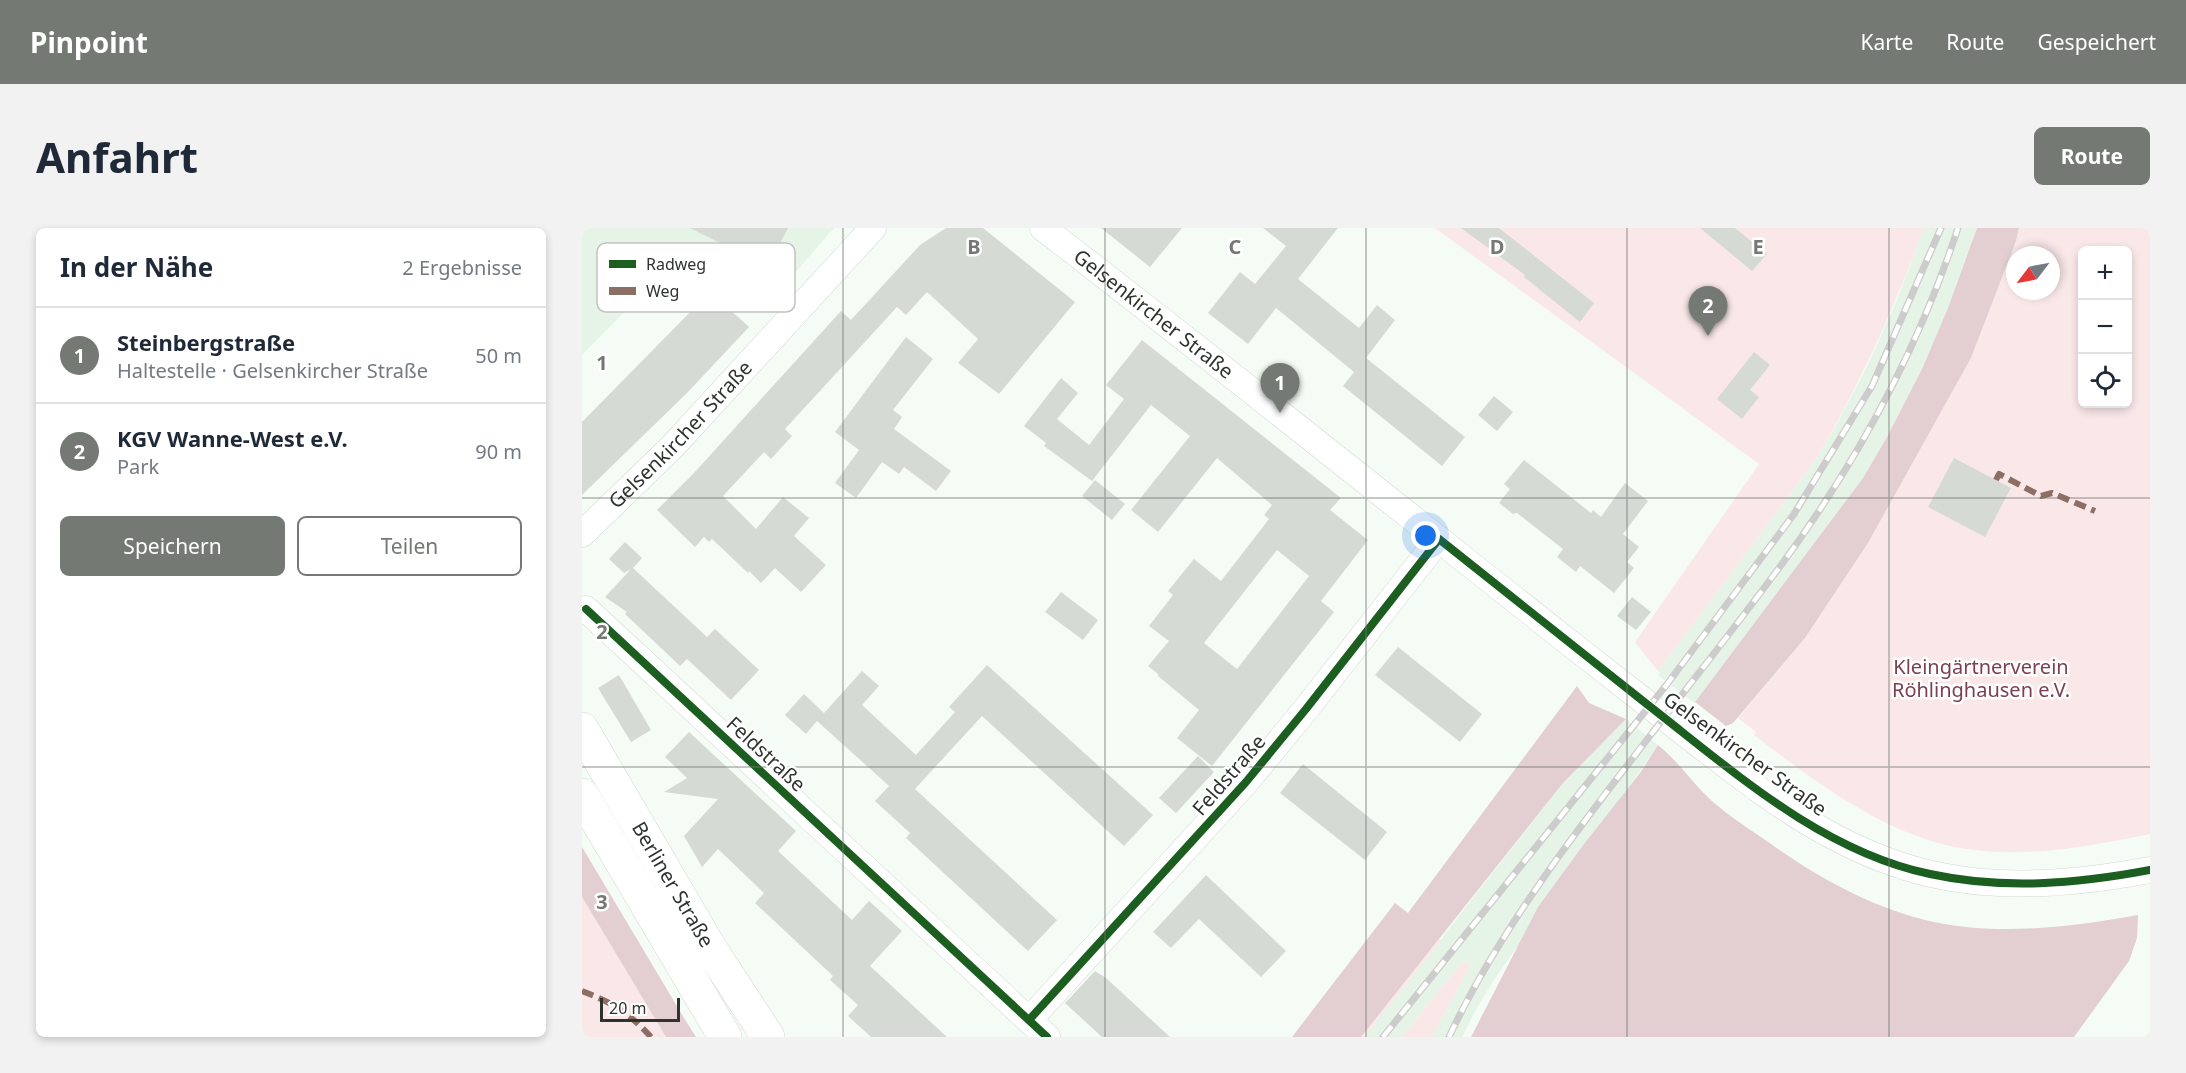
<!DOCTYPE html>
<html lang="de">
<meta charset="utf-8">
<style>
:root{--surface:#fff;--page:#f2f2f3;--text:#1f2937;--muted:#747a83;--line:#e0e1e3;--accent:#747974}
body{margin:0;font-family:"Noto Sans",sans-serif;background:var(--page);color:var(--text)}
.controls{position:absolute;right:18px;top:18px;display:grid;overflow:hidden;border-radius:9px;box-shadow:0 3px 9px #0003}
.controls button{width:54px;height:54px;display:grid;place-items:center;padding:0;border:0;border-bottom:2px solid var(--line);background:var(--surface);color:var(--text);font:30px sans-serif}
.compass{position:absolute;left:1424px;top:18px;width:54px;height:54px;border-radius:50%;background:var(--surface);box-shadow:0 3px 9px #0003;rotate:238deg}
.scale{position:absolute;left:18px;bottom:15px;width:80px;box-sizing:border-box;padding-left:6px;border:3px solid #2f332f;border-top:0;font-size:16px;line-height:21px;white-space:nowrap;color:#2f332f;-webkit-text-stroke:4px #fff;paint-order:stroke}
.you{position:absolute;left:844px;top:308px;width:21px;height:21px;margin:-15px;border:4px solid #fff;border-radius:50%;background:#1a73e8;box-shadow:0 0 0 9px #1a73e833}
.badge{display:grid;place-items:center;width:39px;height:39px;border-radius:50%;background:var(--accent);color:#fff;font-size:20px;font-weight:700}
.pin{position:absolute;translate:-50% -50px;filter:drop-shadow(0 2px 3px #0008)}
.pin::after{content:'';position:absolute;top:32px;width:21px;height:18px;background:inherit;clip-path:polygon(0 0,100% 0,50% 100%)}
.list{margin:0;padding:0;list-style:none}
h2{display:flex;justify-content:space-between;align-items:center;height:78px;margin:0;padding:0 24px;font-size:26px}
h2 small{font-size:20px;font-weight:400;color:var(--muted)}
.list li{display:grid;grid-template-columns:39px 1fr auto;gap:18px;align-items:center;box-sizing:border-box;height:96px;padding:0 24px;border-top:2px solid var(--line)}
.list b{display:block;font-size:22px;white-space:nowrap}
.list p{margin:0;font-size:20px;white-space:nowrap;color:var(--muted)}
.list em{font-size:20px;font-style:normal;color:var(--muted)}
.actions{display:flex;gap:12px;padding:18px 24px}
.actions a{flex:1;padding:14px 0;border:2px solid var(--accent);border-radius:9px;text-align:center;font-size:21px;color:var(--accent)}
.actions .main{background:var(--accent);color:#fff}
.icon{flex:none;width:33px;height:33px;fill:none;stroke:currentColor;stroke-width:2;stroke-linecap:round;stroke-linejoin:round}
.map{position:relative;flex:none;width:1568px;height:809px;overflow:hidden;border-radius:9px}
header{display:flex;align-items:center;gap:36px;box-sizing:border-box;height:84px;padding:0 30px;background:var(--accent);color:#fff}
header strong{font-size:28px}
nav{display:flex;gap:33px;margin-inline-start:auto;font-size:21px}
.intro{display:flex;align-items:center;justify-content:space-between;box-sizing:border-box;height:144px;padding:0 36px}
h1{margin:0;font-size:42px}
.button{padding:15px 27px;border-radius:9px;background:var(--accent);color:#fff;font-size:21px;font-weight:700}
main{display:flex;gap:36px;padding:0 36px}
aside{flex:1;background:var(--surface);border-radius:9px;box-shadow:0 3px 9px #0003}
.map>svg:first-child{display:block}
.built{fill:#e6f4e7}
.green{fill:#fae8e9;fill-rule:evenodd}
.forest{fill:#e3ced1}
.building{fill:#d5dad5;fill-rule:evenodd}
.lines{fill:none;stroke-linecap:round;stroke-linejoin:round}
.street-casing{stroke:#d2d8d2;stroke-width:27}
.secondary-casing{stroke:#d2d8d2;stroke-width:34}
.street{stroke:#fefffe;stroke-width:26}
.secondary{stroke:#fefffe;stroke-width:33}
.rail-casing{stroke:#cbcccb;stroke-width:7}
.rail{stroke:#fff;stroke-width:4.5;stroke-dasharray:14;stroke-linecap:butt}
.quiet{stroke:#8d6e63;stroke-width:6;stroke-dasharray:12 6;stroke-linecap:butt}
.cycleway-casing{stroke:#fff;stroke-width:11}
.cycleway{stroke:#1b5e20;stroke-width:8}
.grid{fill:none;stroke:#747974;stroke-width:1.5;stroke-opacity:0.55}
.labels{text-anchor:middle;stroke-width:5;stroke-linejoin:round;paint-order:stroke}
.street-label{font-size:20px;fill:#2f332f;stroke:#fff}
.park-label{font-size:20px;fill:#7b4051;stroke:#fff}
.key{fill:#fff;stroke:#c1c2c1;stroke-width:1.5}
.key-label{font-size:16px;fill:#2f332f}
.grid-label{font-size:20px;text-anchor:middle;font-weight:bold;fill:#747974;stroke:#fff;stroke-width:5;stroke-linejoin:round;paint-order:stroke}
</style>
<header>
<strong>Pinpoint</strong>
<nav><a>Karte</a><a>Route</a><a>Gespeichert</a></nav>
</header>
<div class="intro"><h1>Anfahrt</h1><a class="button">Route</a></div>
<main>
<aside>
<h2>In der Nähe<small>2 Ergebnisse</small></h2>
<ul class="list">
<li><span class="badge">1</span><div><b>Steinbergstraße</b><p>Haltestelle · Gelsenkircher Straße</p></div><em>50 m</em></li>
<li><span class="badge">2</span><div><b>KGV Wanne-West e.V.</b><p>Park</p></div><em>90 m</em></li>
</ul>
<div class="actions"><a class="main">Speichern</a><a>Teilen</a></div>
</aside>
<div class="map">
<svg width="1568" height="809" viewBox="0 0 1568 809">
<rect width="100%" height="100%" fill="#f5fcf5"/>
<path class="built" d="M0,0H252L198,62L101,14L91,34L0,127Z
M1342,0H1395L1366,80L1340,141L1305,209L1281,250L1112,475L1111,474L1076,447L1078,444L1076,443L1234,231L1254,197L1285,139L1316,69Z
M1044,491L1076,517L914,749L895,780L880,809H850L888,738L882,732L820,809H782L981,555Z"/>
<path class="green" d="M853,0H1342C1312,80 1278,157 1234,231L1076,443L1053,414L1177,236Z
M1437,0H1568V606C1511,618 1450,629 1392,622C1310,613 1235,555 1172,507L1174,504L1156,490L1223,410L1286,315L1389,130L1434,13ZM1500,22H1546V176H1500ZM1433,27H1469V63H1433Z
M0,669L84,809H0Z
M857,711L859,713L782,809H779Z
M882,732L888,738L850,809H820Z"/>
<path class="forest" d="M1395,0H1437L1434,13L1389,130L1286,315L1223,410L1151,495L1144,498L1113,474L1281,250L1305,209L1340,141L1366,80Z
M995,458L1007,475L1044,491L981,555L779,809H710L813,675L826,685Z
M1076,517C1097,534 1111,556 1130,573C1148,589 1169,602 1189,616C1238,651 1293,681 1352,694C1419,708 1489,699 1556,687L1555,710L1547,733L1492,809H889L956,679L1002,616L1058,545Z
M0,619L102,790L114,809H84L0,669Z"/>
<path class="building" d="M108,0H206L189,33L160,18L156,24Z
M364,0H401L493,74L417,166L376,135L396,111L345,64L324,87L315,79L203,201L210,208L189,231L182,224L141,268L174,301L201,269L227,290L212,308L244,337L219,364L193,340L179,355L167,343L166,345L130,311L127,314L122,309L113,319L75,282L112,245L259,83L269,92L338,17Z
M519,0H600L568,39Z
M681,0H756L716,51L777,100L795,77L813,92L784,130L883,209L860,238L761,158L772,144L694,80L666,116L626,85L658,44L673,56L704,18Z
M879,0H917L1012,75L998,94L942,49L943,47Z
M1118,0H1153L1185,26L1170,43Z
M122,70L126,74L129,70L139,80L142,76L167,99L105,165L0,267V194Z
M324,109L351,131L311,182L320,189L312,201L369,243L354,263L322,239L317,246L300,234L274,270L253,255L277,222L253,204Z
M560,112L759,270L748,282L786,312L739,373L752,384L630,538L595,510L617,482L576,448V446L566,438L587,413L567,398L591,367L586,363L612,331L639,353L687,291L682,287L690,277L635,230L576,304L549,282L608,208L569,177L510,253L462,218L464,215L442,198L479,150L496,165L475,191L507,217L542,171L524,157ZM695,322L727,348L655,441L622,415Z
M1172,124L1188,137L1168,162L1177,169L1160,191L1135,171Z
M912,168L931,184L915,203L896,187Z
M1372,230L1429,260L1403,309L1346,279Z
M942,232L1009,285L1011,282L1019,289L1043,255L1066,273L1041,306L1057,319L1045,334L1052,340L1032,365L998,338L994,344L975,329L981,321L935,285L931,286L917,275L928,261L922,256Z
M513,252L543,276L530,292L500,268Z
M43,314L60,330L51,340L125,409L133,401L177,442L149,472L105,431L98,438L43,386L45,384L23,369L49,341L42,345L27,331Z
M479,364L516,392L501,412L463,384Z
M1050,369L1069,384L1054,402L1035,388Z
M816,419L900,486L878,514L793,447Z
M405,437L571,587L542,618L400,488L333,561L475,692L446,723L324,610L328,605L293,573L307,558L235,493L224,506L203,487L222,466L242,485L280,443L297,458L280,477L334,527L373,484L367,479Z
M37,447L69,502L49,514L16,460Z
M107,504L214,603L196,623L270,692L287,673L320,703L288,738L365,809H289L266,788L276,777L248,752L251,748L173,675L182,665L136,621L120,639L102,608L136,571L82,564L105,550L83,529Z
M616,528L632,544L594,585L577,570Z
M721,536L805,604L783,632L698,565Z
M624,647L704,723L679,749L617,691L589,720L571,704Z
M513,743L524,750L588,809H520L483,775Z"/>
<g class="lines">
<defs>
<g id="street">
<path id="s1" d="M461,0C639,137 813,277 989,416C1029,447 1069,479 1109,510C1170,558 1232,606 1306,633C1391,665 1480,658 1568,642"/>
<path id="s2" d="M0,306L90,219L291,0"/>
<path d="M4,381L465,809"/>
<path d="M447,792L664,554L724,481L857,311"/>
</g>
<g id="secondary">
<path id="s3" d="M0,501L128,720L186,809"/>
<path d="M0,567L143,809"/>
</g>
</defs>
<use href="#street" class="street-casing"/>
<use href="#secondary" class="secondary-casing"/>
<use href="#street" class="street"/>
<use href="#secondary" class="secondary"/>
<defs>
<path id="rail" d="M801,809L1086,455L1212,286L1290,158L1359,0
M867,809C898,743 935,687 977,628C1046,533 1121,442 1191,348C1270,243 1335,125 1376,0"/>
</defs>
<use href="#rail" class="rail-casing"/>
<use href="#rail" class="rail"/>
<path class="quiet" d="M1414,252L1417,246L1459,268L1470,265L1513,283
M0,763C31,775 46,784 69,809"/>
<defs>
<path id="cycleway" d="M4,381L465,809
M447,792L664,554L724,481L857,311C926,366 996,421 1066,477C1151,543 1239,623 1348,646C1422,662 1494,656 1568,642"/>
</defs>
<use href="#cycleway" class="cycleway-casing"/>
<use href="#cycleway" class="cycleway"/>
</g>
<path class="grid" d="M261,0V809M523,0V809M784,0V809M1045,0V809M1307,0V809M0,270H1568M0,539H1568"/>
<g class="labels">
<g class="street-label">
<text dy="7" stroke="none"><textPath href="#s1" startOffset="140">Gelsenkircher Straße</textPath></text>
<text dy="7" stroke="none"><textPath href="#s2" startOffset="140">Gelsenkircher Straße</textPath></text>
<text transform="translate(184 526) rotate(43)" y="7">Feldstraße</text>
<text transform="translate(1163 526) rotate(36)" y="7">Gelsenkircher Straße</text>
<text transform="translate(647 547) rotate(-49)" y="7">Feldstraße</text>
<text dy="7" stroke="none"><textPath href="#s3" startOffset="180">Berliner Straße</textPath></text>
</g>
<g class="park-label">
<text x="1399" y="446">Kleingärtnerverein<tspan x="1399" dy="23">Röhlinghausen e.V.</tspan></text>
</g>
</g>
<rect x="15" y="15" width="198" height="69" rx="9" class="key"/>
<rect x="27" y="32" width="27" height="8" fill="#1b5e20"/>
<rect x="27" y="59" width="27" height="8" fill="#8d6e63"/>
<g class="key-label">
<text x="64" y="42">Radweg</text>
<text x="64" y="69">Weg</text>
</g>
<g class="grid-label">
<text x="392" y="26">B</text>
<text x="653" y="26">C</text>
<text x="915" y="26">D</text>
<text x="1176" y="26">E</text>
<text x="20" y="142">1</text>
<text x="20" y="411">2</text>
<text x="20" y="681">3</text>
</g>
</svg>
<div class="controls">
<button>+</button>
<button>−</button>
<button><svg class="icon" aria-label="locate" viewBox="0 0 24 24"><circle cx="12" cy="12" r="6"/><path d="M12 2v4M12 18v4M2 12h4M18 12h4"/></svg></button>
</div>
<svg class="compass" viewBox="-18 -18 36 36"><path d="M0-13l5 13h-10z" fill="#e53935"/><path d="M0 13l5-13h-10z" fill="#747a83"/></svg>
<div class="scale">20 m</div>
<div class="you"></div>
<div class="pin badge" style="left:698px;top:185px">1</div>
<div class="pin badge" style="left:1126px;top:108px">2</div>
</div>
</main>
